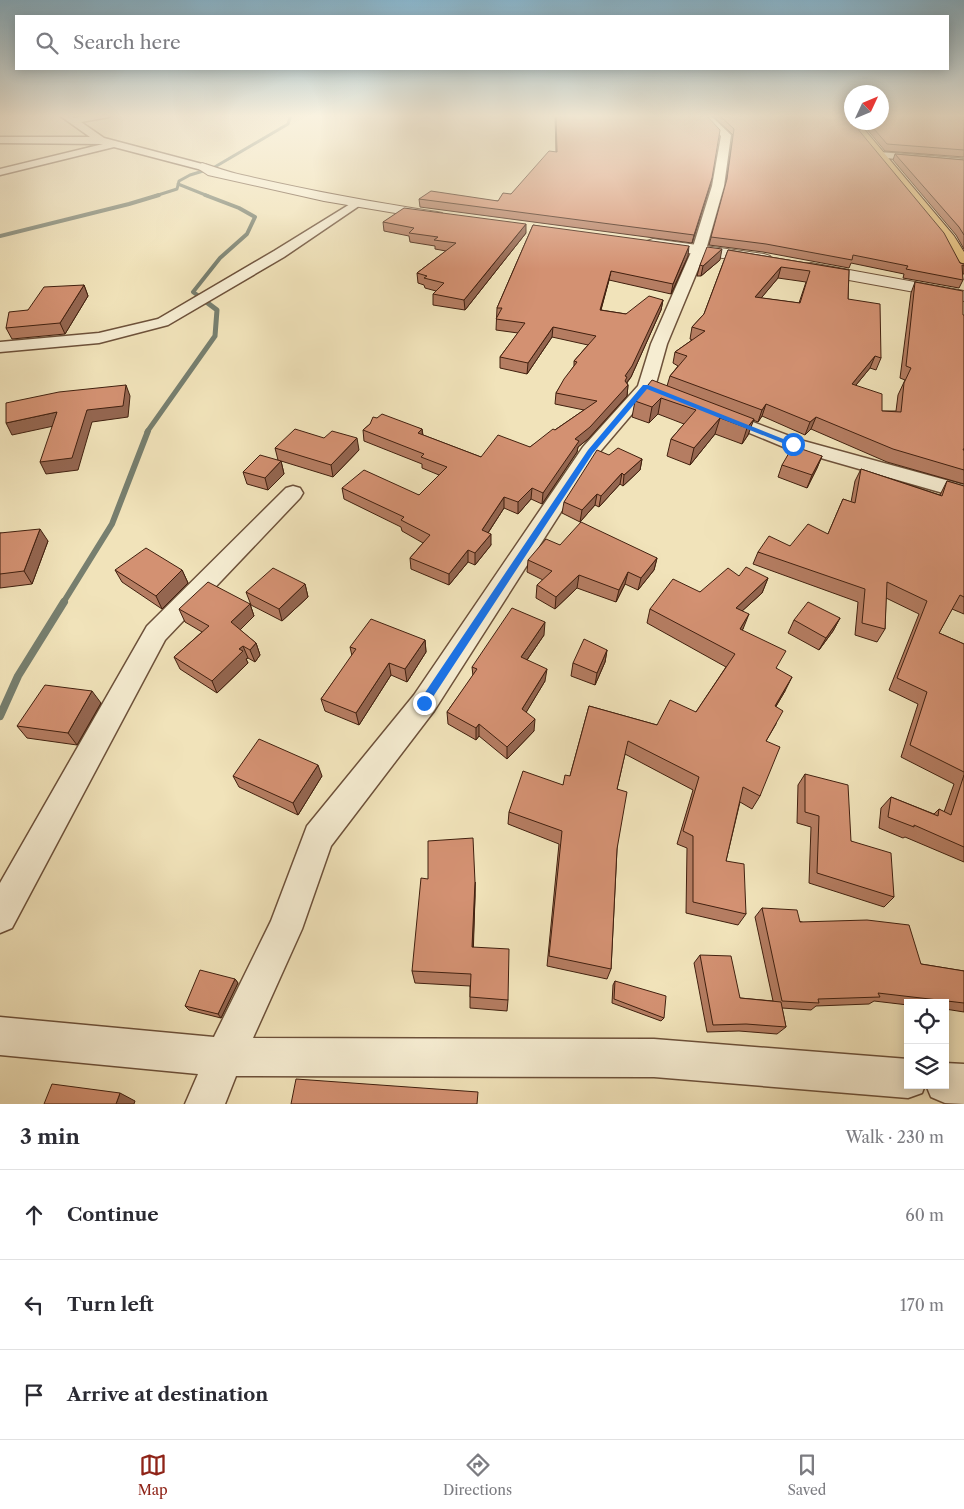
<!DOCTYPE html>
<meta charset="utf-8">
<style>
:root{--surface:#fff;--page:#f7f7f7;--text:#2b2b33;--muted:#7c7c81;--line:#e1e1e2;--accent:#8f2418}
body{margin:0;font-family:"Libre Caslon Text",serif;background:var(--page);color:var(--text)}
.controls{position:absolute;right:15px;bottom:15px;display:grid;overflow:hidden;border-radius:0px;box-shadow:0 2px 12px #0003}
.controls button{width:45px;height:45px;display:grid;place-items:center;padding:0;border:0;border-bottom:1px solid var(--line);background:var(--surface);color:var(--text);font:25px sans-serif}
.compass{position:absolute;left:844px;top:85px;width:45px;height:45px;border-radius:50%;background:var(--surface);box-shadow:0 2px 12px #0003;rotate:46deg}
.stop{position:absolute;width:15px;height:15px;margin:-11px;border:4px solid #1a73e8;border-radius:50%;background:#fff}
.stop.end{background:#1a73e8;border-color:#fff;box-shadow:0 1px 5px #0008}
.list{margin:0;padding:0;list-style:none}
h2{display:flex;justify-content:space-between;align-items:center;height:65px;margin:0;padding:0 20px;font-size:21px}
h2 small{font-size:16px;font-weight:400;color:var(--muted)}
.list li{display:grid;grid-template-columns:32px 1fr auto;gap:15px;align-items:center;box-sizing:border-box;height:90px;padding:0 20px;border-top:1px solid var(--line)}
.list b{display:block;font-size:19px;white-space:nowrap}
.list em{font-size:16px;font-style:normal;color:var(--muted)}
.icon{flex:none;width:28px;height:28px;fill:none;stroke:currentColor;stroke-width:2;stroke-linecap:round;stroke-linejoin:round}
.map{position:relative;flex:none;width:964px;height:1104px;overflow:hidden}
.search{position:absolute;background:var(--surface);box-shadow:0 2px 12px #0003;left:15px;right:15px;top:15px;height:55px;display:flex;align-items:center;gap:12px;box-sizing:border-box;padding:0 18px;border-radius:0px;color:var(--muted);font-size:19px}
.sheet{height:335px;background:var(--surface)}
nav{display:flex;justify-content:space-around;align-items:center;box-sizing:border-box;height:70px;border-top:1px solid var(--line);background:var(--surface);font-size:14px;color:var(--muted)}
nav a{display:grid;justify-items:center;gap:2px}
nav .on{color:var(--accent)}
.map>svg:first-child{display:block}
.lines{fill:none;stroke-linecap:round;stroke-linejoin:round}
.stream-far4{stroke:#777f6f;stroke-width:3}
.stream-far3{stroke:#777f6f;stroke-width:4}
.stream-far2{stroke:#777f6f;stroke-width:5}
.stream-far1{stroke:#777f6f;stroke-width:6}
.stream{stroke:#777f6f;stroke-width:8}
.minor-casing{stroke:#6d513a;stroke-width:3}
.tertiary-casing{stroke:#6d513a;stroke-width:2}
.primary-casing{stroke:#41200f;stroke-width:2}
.minor{fill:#f6edd2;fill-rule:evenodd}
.tertiary{fill:#f6edd2;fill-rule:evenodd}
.primary{fill:#e8c27d;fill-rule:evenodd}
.wall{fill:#b57d62;stroke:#41200f;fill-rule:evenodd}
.shaded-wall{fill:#946650;stroke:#41200f}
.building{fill:#d39172;stroke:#41200f;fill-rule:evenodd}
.route{fill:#1a73e8}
</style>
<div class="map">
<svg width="964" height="1104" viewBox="0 0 964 1104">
<rect width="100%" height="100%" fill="#f1e3ba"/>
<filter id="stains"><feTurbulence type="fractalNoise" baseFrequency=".004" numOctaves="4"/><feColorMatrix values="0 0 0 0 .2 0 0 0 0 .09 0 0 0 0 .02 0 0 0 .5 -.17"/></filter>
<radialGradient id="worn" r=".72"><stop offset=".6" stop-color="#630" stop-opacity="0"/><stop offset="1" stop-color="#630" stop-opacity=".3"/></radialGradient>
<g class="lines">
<path class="stream-far4" d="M178,184L208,196
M155,196L177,189L179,181L190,175L213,168L288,124L290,118L287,115"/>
<path class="stream-far3" d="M0,236L129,204L159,195
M203,299L193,292L220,258L247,234L255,217L239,208L205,195"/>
<path class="stream-far2" d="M147,432L215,336L217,310L201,298"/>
<path class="stream-far1" d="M63,603L112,524L148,431"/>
<path class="stream" d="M0,716L18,676L64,602"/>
<defs>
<path id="minor" d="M59,115H69L74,118L93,115H110L109,117L81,122L104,138L206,165L207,167L202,170L114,147L0,175V169L103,144L0,143V137H90Z
M701,115H710L731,135L724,186L706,250L667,344L655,387L598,454L434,711L331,846L302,929L253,1038L654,1039L908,1059V1085H925L922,1093L908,1098L654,1077L236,1076L225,1104H185L198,1074L0,1055V1017L214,1037L271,921L307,826L414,695L583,447L638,386L651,344L692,250L712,186L721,136Z
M879,152L964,159V165L875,157V153Z
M355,201L361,204L359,206L284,257L168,325L99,343L0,352V342L99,333L158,319L274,251Z
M724,411L800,440L964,485V499L786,448L718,420L715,416L718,412Z
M293,486L300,488L303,493L300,498L165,640L12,928L0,933V883L147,626L286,488Z
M945,1063L964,1064V1104L945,1103L931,1097L926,1085H945Z"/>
<path id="tertiary" d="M202,163C215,167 228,172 242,175C306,190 372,202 437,212L442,213L444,216L442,219L437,220L324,201L208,175L196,167Z
M653,239L764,254L770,256L772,259L770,262L764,264L647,247L645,244L647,241Z
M811,263L964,291V301L805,272L803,268L805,264Z"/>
<path id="primary" d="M852,119V122H858L954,236L964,252V271L958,270L942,240L848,124L846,122Z"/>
</defs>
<use href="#minor" class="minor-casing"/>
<use href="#tertiary" class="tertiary-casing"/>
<use href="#primary" class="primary-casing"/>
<use href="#minor" class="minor"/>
<use href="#tertiary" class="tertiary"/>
<use href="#primary" class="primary"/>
</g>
<path class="wall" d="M555,115H706L710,186L692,243L420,207L419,199L498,201L511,194L556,152Z
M712,115H852V118L849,119L960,263L964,264V274H962L963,280L959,288L903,278L904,274L851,263L849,268L763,252L709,245L726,183L733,135Z
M964,115V157L885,151L861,122H882Z
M895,154L964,160V249L956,235L893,160Z
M383,222L526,233L465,310L433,305V294L436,291L425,288L424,285L418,283L417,273L446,251L435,249V246L410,242L409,236L384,231Z
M533,225L688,256L671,294L609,280L601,310L626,314L663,300L661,310L631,377L627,383L628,385L627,396L588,439L578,447L577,452L542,504L531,499L518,514L504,508L488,533L491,545L475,565L468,562L449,585L411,569L410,558L423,543L402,531L401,527L344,499L342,488L419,495L439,475L422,468V464L364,441L363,430L377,418L422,429L423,435L481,457L530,447L584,410L555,404L556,393L574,366V361L588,345L552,337L527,374L500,368V357L518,333L496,330L497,308Z
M728,250L849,270L848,299L881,358L876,370L870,368L856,385L882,411H896L898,395L905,380L900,378L911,293L915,282L963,315L964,484L887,462L811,429L805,435L762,416L758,422L753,420L748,435L742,444L715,434L690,465L667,456L671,439L684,424L658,414L649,423L632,417L635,401L667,386L670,376L678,366L673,363L675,352L692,340L690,339L692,327L704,314ZM778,278L806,282L799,303L761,298Z
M720,260L701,276H697L700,265Z
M84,285L88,296L65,334L12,339L6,328L28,310Z
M275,448L359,450L333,477L281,461L284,474L268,490L247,484L243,472L278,460Z
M609,455L642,459L640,470L623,486L620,484L599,507L595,505L580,522L562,513L564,502Z
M822,456L817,468L807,488L778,477L782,465Z
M861,469L940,495L947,481L964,486V614L952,609L939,633L964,644V862L905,837L903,838L879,828L881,808L891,797L934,814L939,809L944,812L954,784L901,757L918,704L889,690L919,614L886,598L885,629L877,642L855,635L858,602L753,564L758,552L790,546L828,534L843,499L851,502L855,481Z
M0,533L48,541L32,584L0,588Z
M560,545L657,558L654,570L638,590L625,584L616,602L577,588L555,609L536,598L537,585L543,580L527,572L528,560Z
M115,570H182L188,583L162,609L122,582Z
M739,576L768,578L762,593L742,611L743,629L742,630L777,669L785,691L776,706V724L766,741L760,796L752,809L740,802L726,861L746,914L738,925L686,913L687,848L677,844L693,790L625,754L617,789V849L611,969L607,979L547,966L559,844L508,824L509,812L563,785L570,776L589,706L657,725L696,712L726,667L647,623L650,609L700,592Z
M305,584L308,597L282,621L251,605L246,592Z
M250,604L254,616L240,630L256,643L260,655L255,662L248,658L246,659L248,663L217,693L180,669L174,657L202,632L185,622L179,609Z
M840,618L833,631L819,650L788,633L794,620Z
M544,635L527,660L545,681L526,712L534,731L507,759L479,736L476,740L448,724L447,712L473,676L472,667Z
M425,640L426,652L407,682L391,675L359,725L325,711L321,699L352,656L350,647Z
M607,650L605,662L595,685L571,676L573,663Z
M101,703L77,745L27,738L17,726Z
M805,774L851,841L894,897L884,907L809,883L811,827L797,823L798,785Z
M233,776H322L298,815L239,787Z
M475,882V896L473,947L508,1000L507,1011L470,1008V986L415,983L412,971Z
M762,908L921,964L964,971V1012L945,1009V1003H908V1005L874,1001L869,1004L816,1006L811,1010L782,1008L786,1027L777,1034L739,1031L707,1032L694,963L700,955L740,998L773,1001L755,917Z
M235,979L238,983L221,1018L189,1010L185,1006Z
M615,981L664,1018L661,1021L612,1003L613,985Z"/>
<path class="shaded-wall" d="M848,115H852V118L844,122L846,116Z
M712,178L710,186L692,243L694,235Z
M526,224V233L465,310L464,300Z
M689,246L688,256L671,294L673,284Z
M722,249L720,260L701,276L703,266Z
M781,267L778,278L752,309L755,297Z
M611,271L609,280L598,320L600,310Z
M84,285L88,296L65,334L60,323Z
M663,300L661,310L631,377L626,383L628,385L627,396L588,439L578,447L577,452L542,504L543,493L575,439L625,376Z
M553,327L552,337L527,374L528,363Z
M875,356L870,368L847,396L852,384Z
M126,385L130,396L128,417L92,422L78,470L46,474L40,462L87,410Z
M661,398L658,414L649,423L652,407Z
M766,404L762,416L758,422L762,410Z
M57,412L63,424L12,435L6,423Z
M816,417L811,429L805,435L810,422Z
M720,418L715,434L690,465L694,448Z
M754,419L748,435L742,444L747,428Z
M422,429L423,441L418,433Z
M357,438L359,450L333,477L331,465Z
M822,456L817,468L807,488L812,475Z
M642,459L640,470L623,486L624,475Z
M281,461L284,474L268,490L265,478Z
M622,473L620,484L599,507L601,496Z
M532,488L531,499L518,514V502Z
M597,494L595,505L580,522L582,510Z
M504,497V508L482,542V530Z
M40,529L48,541L32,584L24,571Z
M491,534V545L475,565V553Z
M468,550V562L449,585V574Z
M657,558L654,570L638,590L641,578Z
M182,570L188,583L162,609L156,596Z
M628,572L625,584L616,602L619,590Z
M579,575L577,588L555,609L556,597Z
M768,578L762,593L730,622L736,608Z
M305,584L308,597L282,621L279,609Z
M250,604L254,616L236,634L231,622Z
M749,614L743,629L734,643L740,629Z
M840,618L833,631L819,650L826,638Z
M545,622L544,635L520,670L521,657Z
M425,640L426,652L407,682L405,669Z
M256,643L260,655L255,662L250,650Z
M243,646L248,658L246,659L248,663L217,693L212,681L239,649Z
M607,650L605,662L595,685L597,673Z
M389,663L391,675L359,725L356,713Z
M547,669L545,681L521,721L522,709Z
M792,677L785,691L768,720L775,706Z
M92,691L101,703L77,745L68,733Z
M535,719L534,731L507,759V747Z
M479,724V736L476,740V728Z
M318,765L322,776L298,815L293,803Z
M475,882V896L473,960L472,947Z
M235,979L238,983L221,1018L218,1014Z
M120,1093L135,1101L134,1104H116Z"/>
<path class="building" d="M556,115H706L720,130L712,178L694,235L419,199L431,191L498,201L503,193L511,194L549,151L557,152Z
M719,115H848L846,116L852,122L944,233L960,263L964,264V266L962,265L963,280L906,269L908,266L853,255L852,260L766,244L711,237L727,179L734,129Z
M882,115H964V150L887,144L868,122H882Z
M895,154L964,160V235L959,227Z
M404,208L526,224L464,300L433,294L444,283L424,278L427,276L417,273L456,243L434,240L438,237L409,233L414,228L383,222Z
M533,225L689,246L673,284L611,271L600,310L626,314L649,296L663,300L632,366L625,376L627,377L625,381L628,385L590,427L575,439L579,441L543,493L532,488L518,502L504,497L482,530L491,534L475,553L468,550L449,574L410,558L430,535L401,520L404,517L342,488L364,470L419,495L447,467L421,457L424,454L363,430L370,424L373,417L377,418L382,414L422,429L418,433L481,457L498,435L530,447L553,429L555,430L597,401L556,393L564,379L577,362L574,361L596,336L553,327L528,363L500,357L525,323L496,319L502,308H497Z
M707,247L722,249L703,266L700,265Z
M728,250L849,270L848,299L880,304L881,358L875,356L852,384L882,394V411L901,412L904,383L911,368L906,366L915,282L963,291V315H964V448L963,450H964V470L893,449L816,417L810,422L766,404L762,410L670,376L687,356L675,352L705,331L692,327L704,314ZM781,267L810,271L800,303L755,297Z
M84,285L60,323L6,328L9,312L28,310L44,287Z
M652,380L754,419L747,428L720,418L694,448L671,439L696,410L661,398L652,407L635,401Z
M126,385L123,406L87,410L72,458L40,462L57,412L6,423V403L59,392Z
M295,429L324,438L332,431L357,438L331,465L275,448Z
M793,446L822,456L812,475L782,465Z
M618,448L642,459L624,475L622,473L601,496L597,494L582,510L564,502L597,450L609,455Z
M260,455L281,461L265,478L243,472Z
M861,469L942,496L947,481L964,486V597L960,595L939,633L964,644V772L910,745L927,692L897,678L927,601L887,582L885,629L862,623L865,589L758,552L769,536L790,546L808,524L828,534L843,499L855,503Z
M581,522L657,558L641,578L628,572L619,590L579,575L556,597L537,585L552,571L528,560L546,539L560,545Z
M40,529L24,571L0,574V533Z
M146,548L182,570L156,596L115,570Z
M746,567L768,578L736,608L749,614L740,629L786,651L776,668L792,677L775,706L783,711L766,741L780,747L760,796L743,787L726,861L744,864L746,914L693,902V836L683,831L699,777L628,741L617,789L627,792L617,849L611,969L549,956L562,831L509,812L523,771L563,785L565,775L570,776L589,706L657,725L670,700L696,712L735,654L650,609L673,579L700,592L728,568L739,576Z
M273,568L305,584L279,609L246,592Z
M208,582L250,604L231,622L256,643L250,650L243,646L239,649L243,651L212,681L174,657L209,626L179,609Z
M808,602L840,618L826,638L794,620Z
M512,608L545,622L521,657L547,669L522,709L535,719L507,747L479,724L476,728L447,712L477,669L472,667Z
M371,619L425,640L405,669L389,663L356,713L321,699L356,649L350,647Z
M584,639L607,650L597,673L573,663Z
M45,685L92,691L68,733L17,726Z
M259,739L318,765L293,803L233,776Z
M805,774L848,785L851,841L891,853L894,897L817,873L819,816L805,812Z
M964,775V847L914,825V827L888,817L891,797L938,816L939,809L951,815Z
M473,838L475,882L472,947L509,949L508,1000L470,997L471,974L412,971L421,878L428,879V841Z
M762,908L797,910L800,922L867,920L909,925L921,964L964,971V1003L878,993L880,997L818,999L819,1003L782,1001Z
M700,955L731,956L740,998L781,1002L786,1027L746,1024L713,1025Z
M200,970L235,979L218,1014L185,1006Z
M615,981L666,996L664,1018L614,999Z
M296,1079L478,1092L477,1104H291Z
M52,1084L120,1093L116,1104H44Z"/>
<linearGradient id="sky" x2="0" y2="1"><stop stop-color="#89b8d1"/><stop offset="0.43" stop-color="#f9f2e0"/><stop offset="1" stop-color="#f9f2e0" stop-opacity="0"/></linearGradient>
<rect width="964" height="269" fill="url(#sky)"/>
<path class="route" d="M643,385H648L796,444L790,446L647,389L593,453L427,706H420V700L588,450Z"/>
<rect width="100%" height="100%" filter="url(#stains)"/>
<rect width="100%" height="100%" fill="url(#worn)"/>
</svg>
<div class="controls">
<button><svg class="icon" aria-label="locate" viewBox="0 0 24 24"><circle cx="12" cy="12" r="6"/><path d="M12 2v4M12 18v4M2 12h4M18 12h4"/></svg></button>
<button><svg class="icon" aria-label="layers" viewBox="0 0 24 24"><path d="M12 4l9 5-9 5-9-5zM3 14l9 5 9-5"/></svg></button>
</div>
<svg class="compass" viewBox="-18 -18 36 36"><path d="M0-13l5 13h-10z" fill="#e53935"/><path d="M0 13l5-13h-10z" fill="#7c7c81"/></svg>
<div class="stop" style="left:793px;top:444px"></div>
<div class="stop end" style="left:424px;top:703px"></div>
<div class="search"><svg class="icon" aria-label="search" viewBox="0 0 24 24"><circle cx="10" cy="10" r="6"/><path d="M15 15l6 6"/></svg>Search here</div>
</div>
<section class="sheet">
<h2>3 min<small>Walk · 230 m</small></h2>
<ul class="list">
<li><svg class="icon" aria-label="ahead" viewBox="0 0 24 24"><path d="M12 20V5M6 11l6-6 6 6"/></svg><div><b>Continue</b></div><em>60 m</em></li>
<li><svg class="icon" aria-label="left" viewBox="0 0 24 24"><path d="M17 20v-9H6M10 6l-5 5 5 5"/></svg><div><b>Turn left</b></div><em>170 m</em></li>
<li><svg class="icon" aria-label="arrive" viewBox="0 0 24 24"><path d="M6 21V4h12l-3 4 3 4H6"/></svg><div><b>Arrive at destination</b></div></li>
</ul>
</section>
<nav>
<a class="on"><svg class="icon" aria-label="map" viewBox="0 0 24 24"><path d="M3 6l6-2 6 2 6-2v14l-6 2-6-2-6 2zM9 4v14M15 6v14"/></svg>Map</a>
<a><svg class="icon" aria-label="directions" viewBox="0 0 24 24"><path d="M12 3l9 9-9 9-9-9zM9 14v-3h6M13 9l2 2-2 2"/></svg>Directions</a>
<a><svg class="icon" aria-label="saved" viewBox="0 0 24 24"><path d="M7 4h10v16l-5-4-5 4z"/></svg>Saved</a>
</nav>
